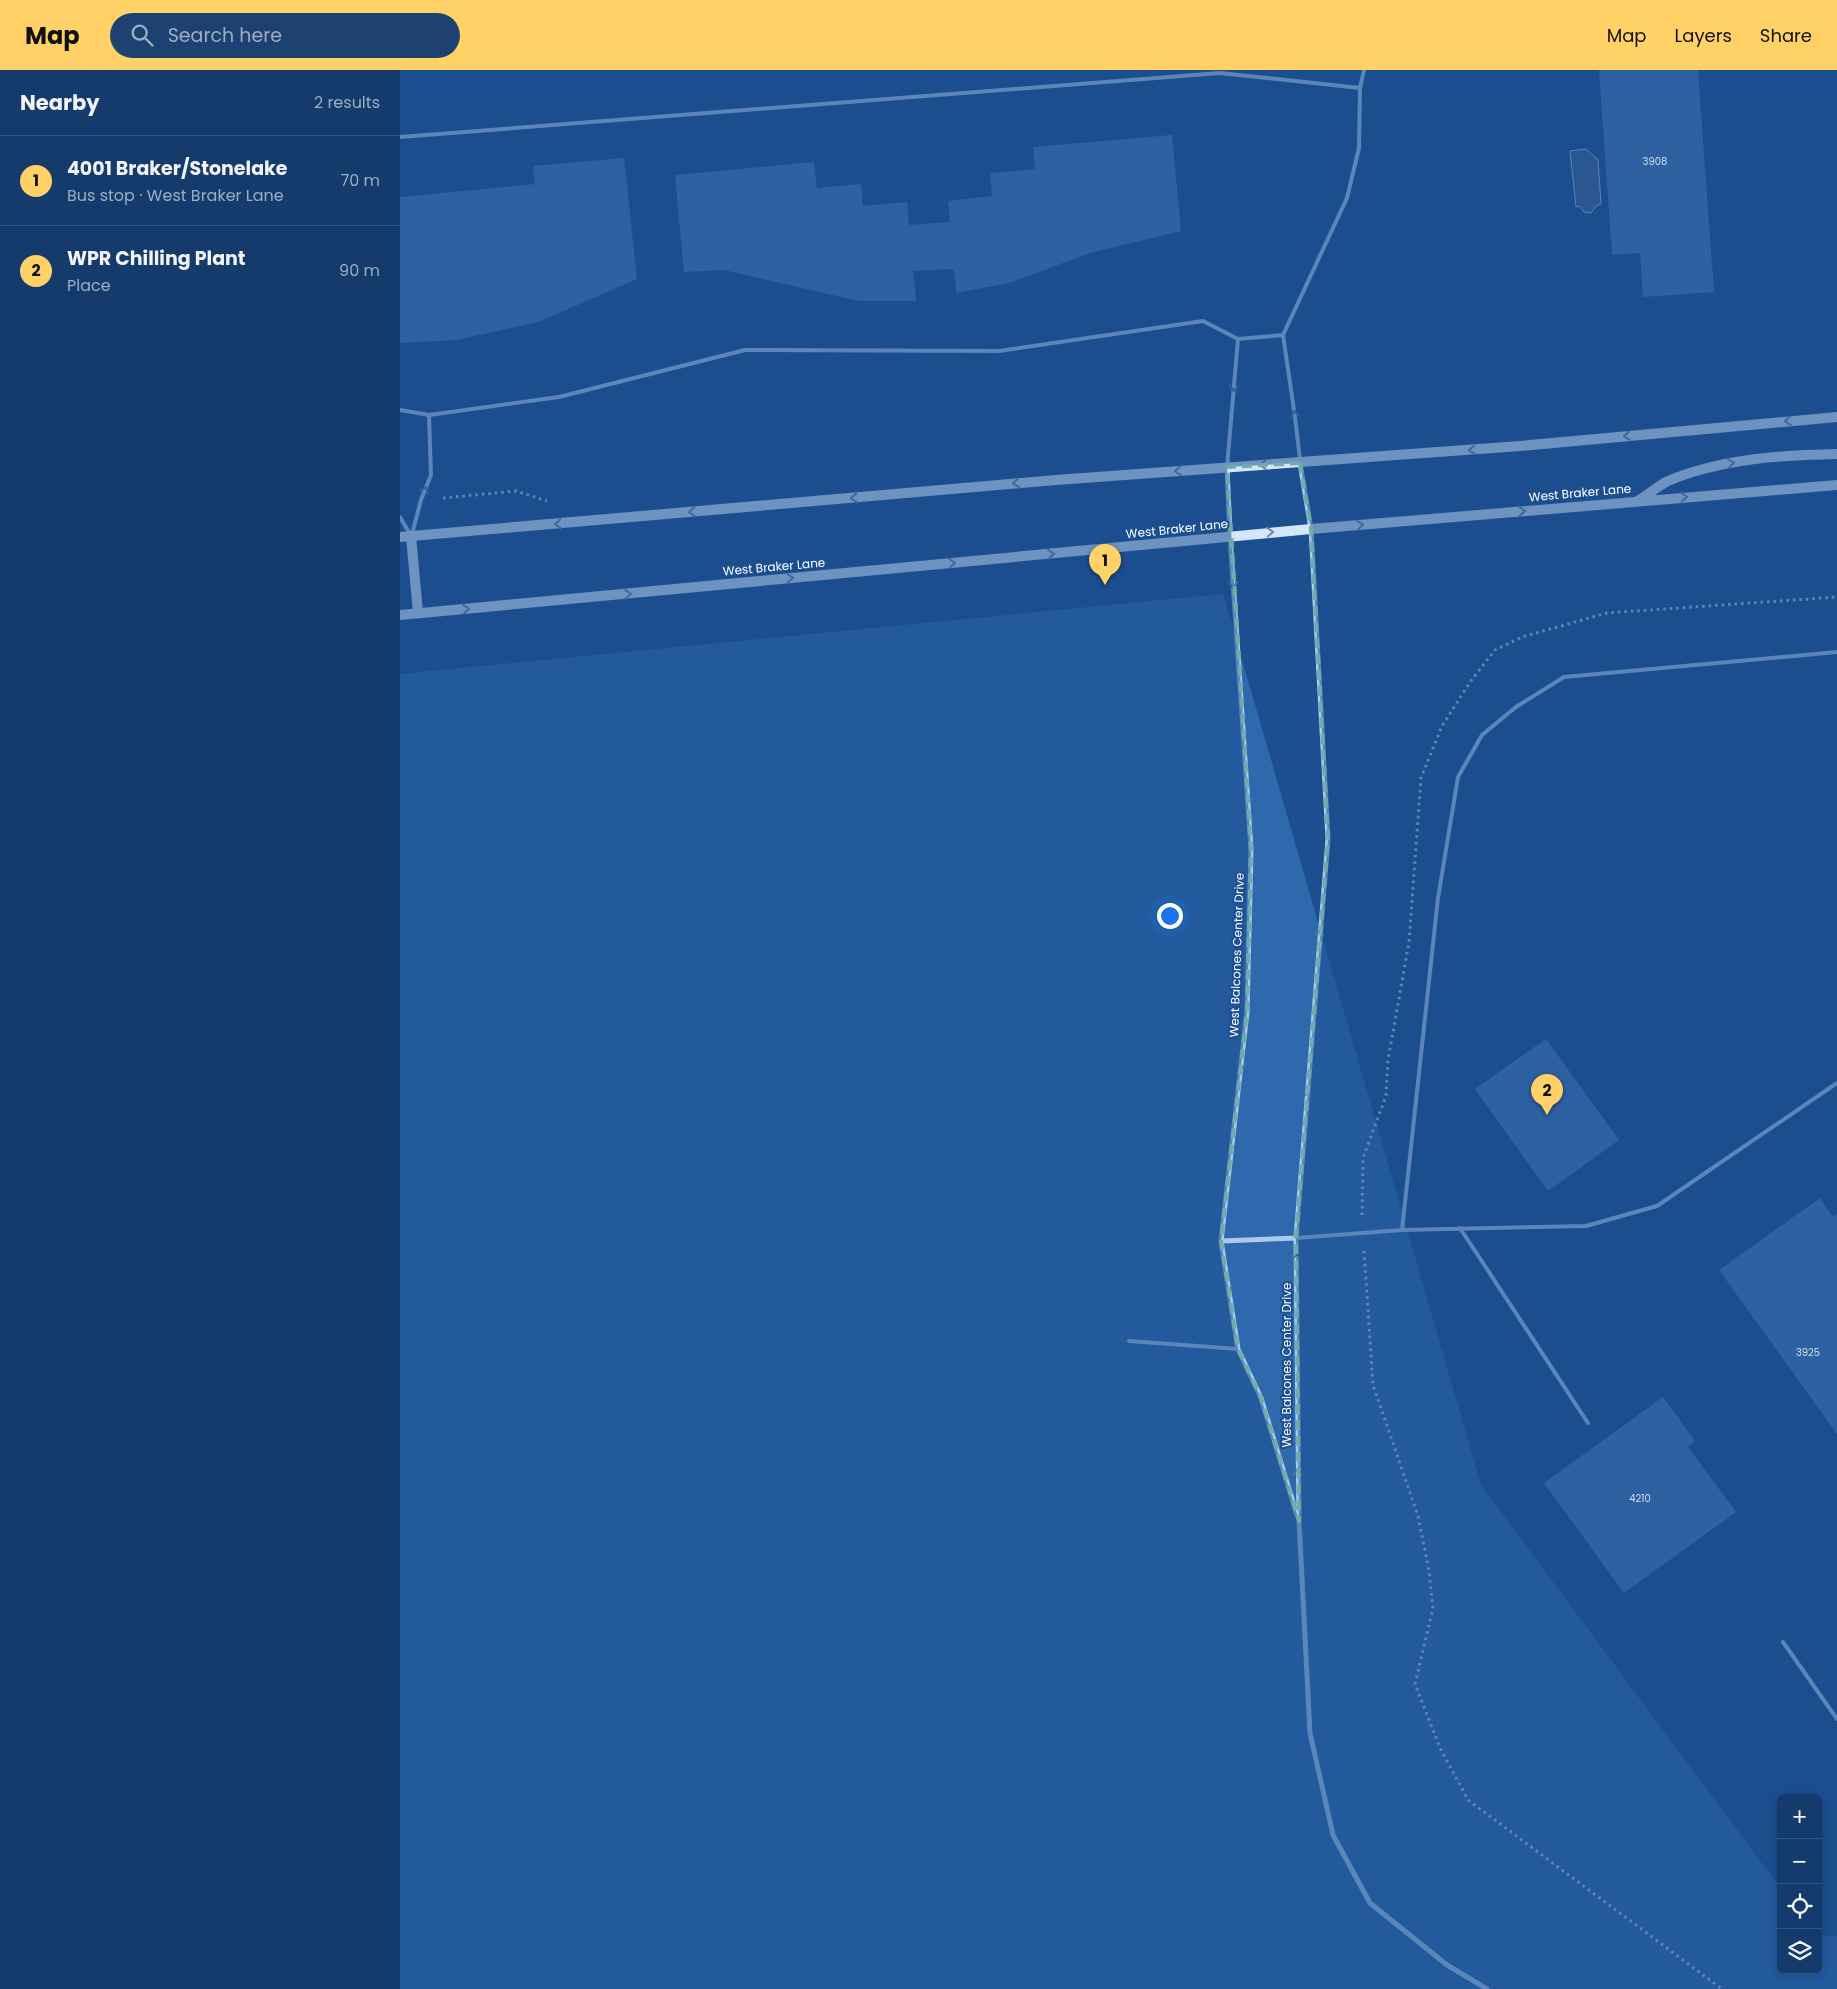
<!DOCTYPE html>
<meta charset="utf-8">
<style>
:root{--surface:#143b6b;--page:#1d4271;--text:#f1f3f6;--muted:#9dadc1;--line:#33557e;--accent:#ffd166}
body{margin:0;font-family:Poppins,sans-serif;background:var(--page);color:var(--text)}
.controls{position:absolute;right:15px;bottom:15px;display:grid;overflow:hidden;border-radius:8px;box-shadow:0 2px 8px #0003}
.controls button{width:45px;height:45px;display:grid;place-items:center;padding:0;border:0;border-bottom:1px solid var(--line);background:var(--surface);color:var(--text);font:25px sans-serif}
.you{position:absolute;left:769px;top:845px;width:18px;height:18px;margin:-12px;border:4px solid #fff;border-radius:50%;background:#1a73e8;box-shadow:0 0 0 8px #1a73e833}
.badge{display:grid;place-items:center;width:32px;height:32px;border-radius:50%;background:var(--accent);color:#111;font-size:16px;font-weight:700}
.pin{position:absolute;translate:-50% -41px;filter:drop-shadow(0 1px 2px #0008)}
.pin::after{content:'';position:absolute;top:26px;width:18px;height:15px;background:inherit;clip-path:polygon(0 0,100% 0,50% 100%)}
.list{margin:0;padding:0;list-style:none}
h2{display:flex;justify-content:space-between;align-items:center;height:65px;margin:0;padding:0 20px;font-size:21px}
h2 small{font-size:16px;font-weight:400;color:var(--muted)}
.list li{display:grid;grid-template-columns:32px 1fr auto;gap:15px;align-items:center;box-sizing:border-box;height:90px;padding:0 20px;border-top:1px solid var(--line)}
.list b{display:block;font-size:19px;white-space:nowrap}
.list p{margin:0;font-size:16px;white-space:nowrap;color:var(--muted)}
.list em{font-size:16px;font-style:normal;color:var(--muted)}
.icon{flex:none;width:28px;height:28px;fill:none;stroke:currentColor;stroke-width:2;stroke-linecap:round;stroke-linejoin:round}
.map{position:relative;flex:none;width:1437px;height:1919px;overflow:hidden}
header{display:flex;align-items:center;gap:30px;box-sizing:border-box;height:70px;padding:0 25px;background:var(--accent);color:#111}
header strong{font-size:24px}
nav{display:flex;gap:28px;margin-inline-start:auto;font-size:18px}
.search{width:350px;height:45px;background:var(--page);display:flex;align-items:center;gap:12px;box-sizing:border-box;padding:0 18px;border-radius:28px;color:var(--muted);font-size:19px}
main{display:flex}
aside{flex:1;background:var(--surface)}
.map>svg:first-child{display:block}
.green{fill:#2e69ad}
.water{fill:#3c6290;stroke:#9cc4f0}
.building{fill:#4478b7}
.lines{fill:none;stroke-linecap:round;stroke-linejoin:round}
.path{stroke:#a9c9ee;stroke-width:3;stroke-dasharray:2.5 4;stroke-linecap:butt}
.service{stroke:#a9c9ee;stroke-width:4}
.minor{stroke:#a9c9ee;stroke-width:5}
.secondary{stroke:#d6e6fa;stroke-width:10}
.oneway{stroke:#4674ac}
.oneway2{stroke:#668bba}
.marked{fill:none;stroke:#6fada8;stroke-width:4;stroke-dasharray:10 6;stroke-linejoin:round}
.labels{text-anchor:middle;stroke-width:4;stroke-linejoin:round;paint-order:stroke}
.number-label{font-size:10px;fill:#d0dded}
.street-label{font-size:12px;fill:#fff;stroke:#1b4f8f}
</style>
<header>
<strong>Map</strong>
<div class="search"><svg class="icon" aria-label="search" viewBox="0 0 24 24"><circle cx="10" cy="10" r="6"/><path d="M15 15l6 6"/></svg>Search here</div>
<nav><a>Map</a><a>Layers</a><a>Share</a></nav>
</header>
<main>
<aside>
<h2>Nearby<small>2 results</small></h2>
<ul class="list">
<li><span class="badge">1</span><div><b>4001 Braker/Stonelake</b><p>Bus stop · West Braker Lane</p></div><em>70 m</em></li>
<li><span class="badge">2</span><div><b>WPR Chilling Plant</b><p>Place</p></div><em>90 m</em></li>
</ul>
</aside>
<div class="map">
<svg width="1437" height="1919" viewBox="0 0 1437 1919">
<rect width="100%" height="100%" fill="#1b4f8f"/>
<path class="green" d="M823,524L1081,1415L1381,1819V1900H1418V1865L1437,1866V1919H0V604Z"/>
<path class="water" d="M1186,79L1198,90L1201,134L1197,135L1191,143L1184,142L1180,136L1176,137L1170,81Z"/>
<path class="building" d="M1199,0H1298L1314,222L1243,227L1240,183L1212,185Z
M772,65L781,161L690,183L609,213L556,223L554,199L513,201L516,231H459L324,200L284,202L275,105L414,92L417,118L461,114L463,136L507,132L509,155L550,152L548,131L592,126L590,103L635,99L633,77Z
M224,88L237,209L138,252L56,270L0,273V127L135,114L133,96Z
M1146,969L1219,1070L1148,1121L1075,1019Z
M1420,1128L1433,1147L1437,1144V1364L1319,1200Z
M1263,1327L1295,1371L1288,1377L1336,1442L1224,1523L1144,1413Z"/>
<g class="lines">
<path class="path" d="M43,428L116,421L147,431
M962,1145L963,1088L986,1026L988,990L1009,872L1021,708L1042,656L1070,612L1095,580L1122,567L1207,543L1437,527
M964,1181L973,1315L1018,1446L1029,1501L1033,1538L1015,1614L1040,1678L1068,1730L1322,1919"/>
<path class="service" d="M0,67L820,3L960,18
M883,265L895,347L900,390
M0,340L29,345L159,327L345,280L599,281L803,251L838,269L883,265L947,128L959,78L960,18L964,0
M827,397L838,269
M0,447L10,464
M12,464L21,430L31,405L29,345
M1060,1158L1188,1353
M1002,1160L1038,828L1058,707L1082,665L1116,637L1164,607L1437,582
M896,1168L1002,1160L1186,1156L1257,1136L1437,1013
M729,1271L838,1279
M1383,1572L1437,1649"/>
<path class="minor" d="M900,393L911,459L928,769L896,1168L899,1451L910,1663L933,1765L970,1833L1047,1895L1087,1919
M827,397L830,466L851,779L847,942L821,1171L838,1279L861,1328L897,1445
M821,1171L896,1168"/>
<path class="secondary" d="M1239,430C1249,424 1258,416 1268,411C1320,389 1381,385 1437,384
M11,466L18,543
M0,467L656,410L1120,376L1437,347
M0,545L911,459L1437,415"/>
</g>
<defs><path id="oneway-chevron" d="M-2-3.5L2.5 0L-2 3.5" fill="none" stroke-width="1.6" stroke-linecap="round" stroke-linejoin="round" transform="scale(1.25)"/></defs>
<g class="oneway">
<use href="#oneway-chevron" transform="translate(834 318) rotate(95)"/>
<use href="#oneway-chevron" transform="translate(895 344) rotate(-97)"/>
<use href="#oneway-chevron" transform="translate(25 420) rotate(-69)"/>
<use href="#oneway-chevron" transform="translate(833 515) rotate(86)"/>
<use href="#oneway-chevron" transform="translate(844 677) rotate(86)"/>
<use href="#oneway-chevron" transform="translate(920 863) rotate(-86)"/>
<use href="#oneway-chevron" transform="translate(841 996) rotate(96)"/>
<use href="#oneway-chevron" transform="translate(908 1025) rotate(-86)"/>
<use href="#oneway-chevron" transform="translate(897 1187) rotate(-90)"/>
<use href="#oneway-chevron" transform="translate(828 1219) rotate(81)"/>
<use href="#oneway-chevron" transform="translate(898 1402) rotate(-90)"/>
</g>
<g class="oneway2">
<use href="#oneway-chevron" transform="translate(1388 351) rotate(175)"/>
<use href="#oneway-chevron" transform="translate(1227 366) rotate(175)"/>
<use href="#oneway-chevron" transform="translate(1072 380) rotate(176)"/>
<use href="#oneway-chevron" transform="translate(1331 393) rotate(-9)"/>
<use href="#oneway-chevron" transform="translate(863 395) rotate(176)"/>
<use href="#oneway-chevron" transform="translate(778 401) rotate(176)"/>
<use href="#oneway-chevron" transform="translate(616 413) rotate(175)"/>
<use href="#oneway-chevron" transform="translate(1284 427) rotate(-5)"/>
<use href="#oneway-chevron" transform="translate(454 428) rotate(175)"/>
<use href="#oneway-chevron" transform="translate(1122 441) rotate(-5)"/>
<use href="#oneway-chevron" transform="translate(292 442) rotate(175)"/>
<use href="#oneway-chevron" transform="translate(158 454) rotate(175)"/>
<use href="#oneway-chevron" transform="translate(960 455) rotate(-5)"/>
<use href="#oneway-chevron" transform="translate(870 462) rotate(-5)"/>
<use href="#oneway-chevron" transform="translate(651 484) rotate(-5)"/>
<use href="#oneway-chevron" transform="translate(552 493) rotate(-5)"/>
<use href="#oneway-chevron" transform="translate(390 508) rotate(-5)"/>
<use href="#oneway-chevron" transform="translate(228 524) rotate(-5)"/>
<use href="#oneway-chevron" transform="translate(66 539) rotate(-5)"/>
</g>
<path d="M0 0H1437V1919H0ZM900,393L911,459L928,769L896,1168L899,1451L861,1328L838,1279L821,1171L847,942L851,779L827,397Z" fill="#1b4f8f" fill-opacity=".55" fill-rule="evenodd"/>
<path class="marked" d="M900,393L911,459L928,769L896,1168L899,1451L861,1328L838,1279L821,1171L847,942L851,779L827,397Z"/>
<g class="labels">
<g class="number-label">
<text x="1255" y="95">3908</text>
<text x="1408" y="1286">3925</text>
<text x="1240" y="1432">4210</text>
</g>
<g class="street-label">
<text transform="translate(1180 423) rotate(-5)" y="4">West Braker Lane</text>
<text transform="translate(777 459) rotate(-6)" y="4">West Braker Lane</text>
<text transform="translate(374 497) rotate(-5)" y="4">West Braker Lane</text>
<text transform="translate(837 885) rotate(-88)" y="4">West Balcones Center Drive</text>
<text transform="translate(887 1295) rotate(-90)" y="4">West Balcones Center Drive</text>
</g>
</g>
</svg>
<div class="controls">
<button>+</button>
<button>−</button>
<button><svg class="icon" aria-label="locate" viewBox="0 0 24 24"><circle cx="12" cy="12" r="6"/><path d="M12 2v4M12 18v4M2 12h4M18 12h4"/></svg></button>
<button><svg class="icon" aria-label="layers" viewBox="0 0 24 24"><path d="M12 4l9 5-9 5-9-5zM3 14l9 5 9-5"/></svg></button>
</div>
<div class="you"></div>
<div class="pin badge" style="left:705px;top:515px">1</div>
<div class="pin badge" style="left:1147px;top:1045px">2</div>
</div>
</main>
